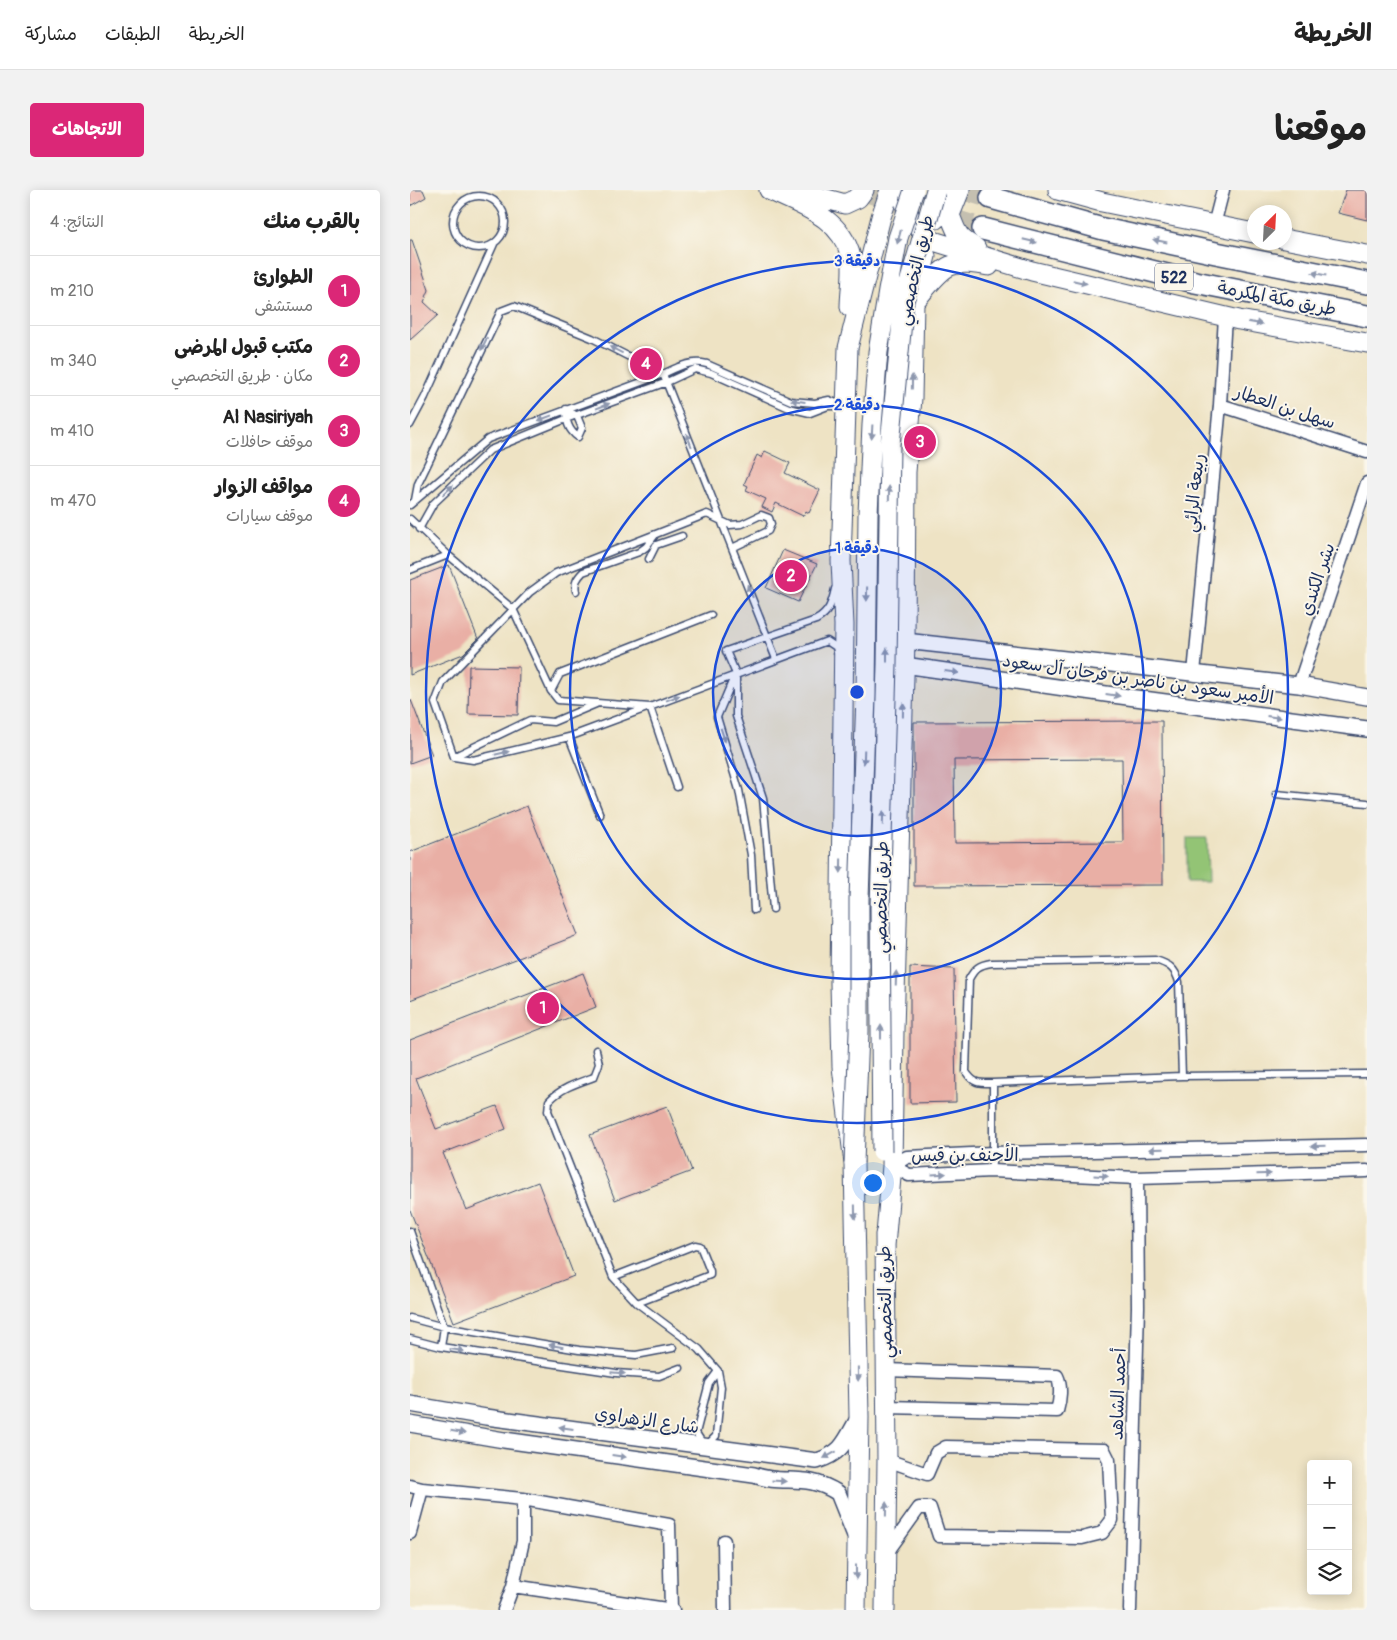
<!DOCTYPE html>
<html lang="ar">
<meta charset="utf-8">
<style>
:root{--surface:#fff;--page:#f2f2f2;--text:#222;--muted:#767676;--line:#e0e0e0;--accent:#db2777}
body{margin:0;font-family:Pangolin,"Playpen Sans Arabic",sans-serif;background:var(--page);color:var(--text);direction:rtl}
.controls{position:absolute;right:15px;bottom:15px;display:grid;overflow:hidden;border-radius:5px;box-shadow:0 2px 12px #0003}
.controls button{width:45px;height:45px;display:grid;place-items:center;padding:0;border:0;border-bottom:1px solid var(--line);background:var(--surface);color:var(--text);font:25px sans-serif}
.compass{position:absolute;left:837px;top:15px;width:45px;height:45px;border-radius:50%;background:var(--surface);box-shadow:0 2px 12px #0003;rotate:24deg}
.you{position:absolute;left:462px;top:992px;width:18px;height:18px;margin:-12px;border:4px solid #fff;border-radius:50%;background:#1a73e8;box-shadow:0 0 0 8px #1a73e833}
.badge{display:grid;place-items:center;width:32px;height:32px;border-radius:50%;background:var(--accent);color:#fff;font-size:16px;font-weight:700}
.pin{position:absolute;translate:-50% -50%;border:2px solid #fff;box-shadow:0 1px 5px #0006}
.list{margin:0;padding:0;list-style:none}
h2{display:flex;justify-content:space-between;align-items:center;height:65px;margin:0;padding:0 20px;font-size:21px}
h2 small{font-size:16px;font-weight:400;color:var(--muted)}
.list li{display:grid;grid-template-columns:32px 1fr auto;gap:15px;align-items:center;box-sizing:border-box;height:70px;padding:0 20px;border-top:1px solid var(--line)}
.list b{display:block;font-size:19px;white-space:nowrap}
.list p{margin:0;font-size:16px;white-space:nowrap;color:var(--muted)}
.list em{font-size:16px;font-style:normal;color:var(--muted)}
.icon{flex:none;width:28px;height:28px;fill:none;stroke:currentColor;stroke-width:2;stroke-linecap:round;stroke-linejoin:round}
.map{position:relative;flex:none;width:957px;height:1420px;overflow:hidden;direction:ltr;border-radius:5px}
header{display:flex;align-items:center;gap:30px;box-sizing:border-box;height:70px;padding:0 25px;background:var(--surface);border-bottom:1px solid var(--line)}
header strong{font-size:24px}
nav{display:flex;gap:28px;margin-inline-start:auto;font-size:18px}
.intro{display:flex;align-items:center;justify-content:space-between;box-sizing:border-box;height:120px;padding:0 30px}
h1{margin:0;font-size:35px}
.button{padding:12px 22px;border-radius:5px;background:var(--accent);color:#fff;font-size:18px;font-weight:700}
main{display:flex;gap:30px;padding:0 30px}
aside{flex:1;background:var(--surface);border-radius:5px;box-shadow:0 2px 12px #0003}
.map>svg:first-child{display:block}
.green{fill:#93c474;stroke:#577a69}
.building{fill:#e9afa5;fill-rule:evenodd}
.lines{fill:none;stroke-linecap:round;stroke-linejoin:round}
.motorway-tunnel{stroke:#c4bfb0;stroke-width:21;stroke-dasharray:21 11;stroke-linecap:butt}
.service-casing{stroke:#3b4a6d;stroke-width:9}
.minor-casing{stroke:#3b4a6d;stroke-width:15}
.tertiary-casing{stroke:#3b4a6d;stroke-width:18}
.primary-casing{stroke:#3b4a6d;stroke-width:21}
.motorway-casing{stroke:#3b4a6d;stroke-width:24}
.service{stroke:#fff;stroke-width:6}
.minor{stroke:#fff;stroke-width:12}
.tertiary{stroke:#fff;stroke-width:15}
.primary{stroke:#fff;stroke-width:19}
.motorway{stroke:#fff;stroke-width:21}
.primary-bridge-casing{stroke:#3b4a6d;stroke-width:21;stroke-linecap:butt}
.primary-bridge{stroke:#fff;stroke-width:19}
.oneway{fill:#8d97ae}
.ring{fill:none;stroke:#1d4ed8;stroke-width:2.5}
.labels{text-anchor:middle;stroke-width:4;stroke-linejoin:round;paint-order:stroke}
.shield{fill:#fbf7ec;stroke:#5e6b89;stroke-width:1}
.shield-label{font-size:16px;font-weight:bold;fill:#1b2f5e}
.street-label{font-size:18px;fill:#1b2f5e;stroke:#fbf7ec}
.centre{fill:#1d4ed8;stroke:#fbf7ec;stroke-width:2.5}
.ring-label{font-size:15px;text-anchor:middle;font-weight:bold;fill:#1d4ed8;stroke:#fbf7ec;stroke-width:4;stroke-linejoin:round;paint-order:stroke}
</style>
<header>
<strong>الخريطة</strong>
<nav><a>الخريطة</a><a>الطبقات</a><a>مشاركة</a></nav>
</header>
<div class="intro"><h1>موقعنا</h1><a class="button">الاتجاهات</a></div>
<main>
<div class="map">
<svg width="957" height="1420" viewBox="0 0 957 1420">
<rect width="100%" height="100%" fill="#fbf7ec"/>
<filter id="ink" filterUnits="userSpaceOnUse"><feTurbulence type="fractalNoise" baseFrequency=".02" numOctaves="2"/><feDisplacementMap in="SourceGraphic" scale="10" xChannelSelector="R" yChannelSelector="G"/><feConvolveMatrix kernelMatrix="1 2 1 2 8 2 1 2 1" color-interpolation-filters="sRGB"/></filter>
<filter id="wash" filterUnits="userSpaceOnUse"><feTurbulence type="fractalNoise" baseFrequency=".0096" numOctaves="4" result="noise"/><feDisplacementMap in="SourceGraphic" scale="20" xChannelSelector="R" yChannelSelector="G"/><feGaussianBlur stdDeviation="1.12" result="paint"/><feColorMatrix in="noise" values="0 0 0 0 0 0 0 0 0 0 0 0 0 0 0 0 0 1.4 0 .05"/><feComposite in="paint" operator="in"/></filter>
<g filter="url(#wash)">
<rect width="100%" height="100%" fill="#eee3c4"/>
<path class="green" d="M777,648H797L798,692H777Z"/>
<g id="blocks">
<path class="building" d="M0,0H13L16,7L0,16Z
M936,0H957V30L928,23Z
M0,50H2L19,100L14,112L28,125L0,150Z
M355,261L380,273L375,283L410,300L399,323L396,321L393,326L366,313L362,322L352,317L356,309L336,300L338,296L334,294L347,265L352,268Z
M373,360L407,374L388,412L356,398Z
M39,375L68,449L53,464L0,485V390Z
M59,476L109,477L108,525L58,524Z
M1,510L22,565L0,573V511Z
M752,531L753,695L504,696V532ZM712,569L713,652L545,653L544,570Z
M117,616L168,745L0,810V662Z
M500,777L544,779L546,912L500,913Z
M173,783L186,817L6,888L26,939L87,916L96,939L33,963L56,1020L128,992L164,1086L44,1132L0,1020V850Z
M257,916L282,981L205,1010L180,945Z"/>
</g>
</g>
<g filter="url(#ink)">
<use href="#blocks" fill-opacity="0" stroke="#3b4a6d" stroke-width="1"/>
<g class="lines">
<path class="motorway-tunnel" d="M451,0L573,39
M554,0L581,8"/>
<defs>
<path id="service" d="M43 32a26 26 0 1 1 52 0a26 26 0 1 1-52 0Z
M156,219L167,226L172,238L168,247C158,240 156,231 156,219Z
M0,235L15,207L84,54
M5,310L8,294L91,121L104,116L182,148L253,184C268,177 280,170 297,174L381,211L405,213L419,210L434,216
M0,315L78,249L253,184L366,469
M0,329L38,365L103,419L141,501L148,510L240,517L267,597
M9,339L23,314L80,260L156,229L257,192L285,179L301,183L379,218L400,223L418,216H431
M239,369L246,355L272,346
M0,380L38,365
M166,401C164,393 167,388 173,382L229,362L236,357L245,345
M324,487L307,527L329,600L341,665L344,720
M141,501L150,484L301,425
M159,547L190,625
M45,566L120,530L143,532L186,514
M44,567L25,513L33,492L120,402L146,383L297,324L320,335L332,334L351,325L359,328L361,334L358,341L322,358
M44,567L63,570L159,547L417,451L426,457L427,462
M866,604L957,613
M363,719L353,608L326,526V484L316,461L406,430C419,423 422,413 425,399
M186,860L189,874L184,887C167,893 151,898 139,911L138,921L203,1087L227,1113L289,1159L308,1181
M583,893C569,893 564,894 556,882L559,789C565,778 569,775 581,773L745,770C759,774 765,778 769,792L772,886
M581,981L583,963V893L772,886L957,884
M0,1041L34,1137L31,1157
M203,1087L285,1055L290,1056L300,1081V1085L227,1113
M0,1128L34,1137L169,1160L226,1165L263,1158
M0,1149L31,1157L206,1183L249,1186L270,1178
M308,1181L311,1197L306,1246L295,1257L286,1243L299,1193Z"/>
<path id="minor" d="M804,35L813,0
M810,215L957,262
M784,483L810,215L815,126
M889,495L957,293
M957,955L583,963L497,967L482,976L499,985L581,981L727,988L957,981
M476,1217L647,1221C650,1211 652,1196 647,1186L476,1180
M0,1296L12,1299L113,1309L259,1335L261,1420
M0,1343L12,1299
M314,1351L315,1420
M476,1364L509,1318H520L529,1346L672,1348L692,1343L702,1330L699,1270L694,1260L536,1257L526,1263L517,1284L477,1270
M103,1396L263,1420
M94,1420L103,1396L113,1351V1309
M720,1420L728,1117L727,988"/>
<path id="tertiary" d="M495,451L889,495L957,507
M494,475L703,505L957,539
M0,1214L76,1227L407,1271C434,1262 435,1251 449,1227
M0,1234L94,1250L344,1285C366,1293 381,1288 402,1292C412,1294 420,1298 428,1303L446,1348"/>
<path id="primary" d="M359,0C392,16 431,27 441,67C444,79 440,104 440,117
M383,0L435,14L448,8L454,0
M493,0V9L501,29L520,50L622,81L829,130L957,153
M550,0L540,25C547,44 548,48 566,58
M648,0L692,12L844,43
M526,29L537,0
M874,49L957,65
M506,110C514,101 528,81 540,76C552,71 567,74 579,76
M475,1044L477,1270L475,1420
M475,1056L482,976L484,840L495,451L496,282L502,208L504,113L516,66
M446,1420L449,1227L444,973L432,877L430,793L434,435L431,371L438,158L471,27L480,0"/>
<path id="motorway" d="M581,8L693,39L806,63L957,93
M573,39L785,92L957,126"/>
</defs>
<use href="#service" class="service-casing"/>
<use href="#minor" class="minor-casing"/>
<use href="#tertiary" class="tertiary-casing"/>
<use href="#primary" class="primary-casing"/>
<use href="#motorway" class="motorway-casing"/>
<use href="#service" class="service"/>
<use href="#minor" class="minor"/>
<use href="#tertiary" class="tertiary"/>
<use href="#primary" class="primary"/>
<use href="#motorway" class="motorway"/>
<defs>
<path id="primary-bridge" d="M472,961L470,718L477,474L480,255L494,111L526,0
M444,973L449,842V709L456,505L458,324L462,235L468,162L478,101L488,48L504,0"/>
</defs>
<use href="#primary-bridge" class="primary-bridge-casing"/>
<use href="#primary-bridge" class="primary-bridge"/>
</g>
<defs><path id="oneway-solid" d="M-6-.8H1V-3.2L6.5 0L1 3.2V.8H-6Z" transform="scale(1.25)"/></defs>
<g class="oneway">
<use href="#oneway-solid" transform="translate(489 47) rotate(105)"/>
<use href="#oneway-solid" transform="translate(620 51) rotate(14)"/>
<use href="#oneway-solid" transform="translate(750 51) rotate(-168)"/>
<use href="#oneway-solid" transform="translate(909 84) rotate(-169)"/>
<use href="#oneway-solid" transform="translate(670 92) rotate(13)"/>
<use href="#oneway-solid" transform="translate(845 133) rotate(10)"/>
<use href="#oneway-solid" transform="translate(74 154) rotate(116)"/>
<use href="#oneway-solid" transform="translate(206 160) rotate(-153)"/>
<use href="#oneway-solid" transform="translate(502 192) rotate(-89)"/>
<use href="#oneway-solid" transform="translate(388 211) rotate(-173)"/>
<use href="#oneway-solid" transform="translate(193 216) rotate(-21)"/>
<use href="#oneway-solid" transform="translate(135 228) rotate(159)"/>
<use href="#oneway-solid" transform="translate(462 242) rotate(93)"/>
<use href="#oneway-solid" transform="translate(279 250) rotate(-111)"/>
<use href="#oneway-solid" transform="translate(38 300) rotate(-43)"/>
<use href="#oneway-solid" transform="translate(479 303) rotate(-89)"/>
<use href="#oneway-solid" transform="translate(340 401) rotate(-113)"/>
<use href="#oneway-solid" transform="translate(457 404) rotate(91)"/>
<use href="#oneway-solid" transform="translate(477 465) rotate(-90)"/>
<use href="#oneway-solid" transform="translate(542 482) rotate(8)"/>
<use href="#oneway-solid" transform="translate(703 505) rotate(8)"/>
<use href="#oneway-solid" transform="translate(263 508) rotate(-21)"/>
<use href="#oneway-solid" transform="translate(493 520) rotate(-89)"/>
<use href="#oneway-solid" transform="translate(864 527) rotate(7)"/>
<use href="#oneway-solid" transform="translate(313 545) rotate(72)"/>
<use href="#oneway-solid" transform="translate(92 563) rotate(-13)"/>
<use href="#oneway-solid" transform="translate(454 567) rotate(92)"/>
<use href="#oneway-solid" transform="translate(473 628) rotate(-88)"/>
<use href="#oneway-solid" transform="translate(431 676) rotate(91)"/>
<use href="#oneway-solid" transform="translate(486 788) rotate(-88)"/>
<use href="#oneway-solid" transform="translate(471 842) rotate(-90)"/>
<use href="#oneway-solid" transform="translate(908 956) rotate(179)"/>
<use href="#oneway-solid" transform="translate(746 959) rotate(179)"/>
<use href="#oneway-solid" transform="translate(529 984) rotate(-3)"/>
<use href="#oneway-solid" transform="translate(854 984) rotate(-2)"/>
<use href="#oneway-solid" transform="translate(691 986) rotate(3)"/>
<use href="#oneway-solid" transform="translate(445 1022) rotate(89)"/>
<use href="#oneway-solid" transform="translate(146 1156) rotate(-170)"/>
<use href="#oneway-solid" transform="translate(47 1160) rotate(8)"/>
<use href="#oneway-solid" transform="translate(208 1183) rotate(5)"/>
<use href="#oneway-solid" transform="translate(448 1184) rotate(89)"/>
<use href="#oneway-solid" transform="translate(156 1238) rotate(-172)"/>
<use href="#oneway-solid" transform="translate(48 1242) rotate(10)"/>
<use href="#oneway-solid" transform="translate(420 1265) rotate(152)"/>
<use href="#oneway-solid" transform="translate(209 1266) rotate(8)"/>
<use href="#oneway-solid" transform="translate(369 1291) rotate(3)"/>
<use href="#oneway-solid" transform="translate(476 1319) rotate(-89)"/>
<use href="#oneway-solid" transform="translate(446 1382) rotate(90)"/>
</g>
</g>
<circle cx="447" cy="502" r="144" fill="#1d4ed8" fill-opacity=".12"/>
<g class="ring">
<circle cx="447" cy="502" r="144"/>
<circle cx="447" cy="502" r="287"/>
<circle cx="447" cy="502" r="431"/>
</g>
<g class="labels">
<rect class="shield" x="745" y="73.5" width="38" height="27" rx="4"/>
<g class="shield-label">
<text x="764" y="93">522</text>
</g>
<g class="street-label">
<text transform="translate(505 80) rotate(-77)" y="6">طريق التخصصي</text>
<text transform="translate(867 108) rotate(11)" y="6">طريق مكة المكرمة</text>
<text transform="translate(875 217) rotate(18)" y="6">سهل بن العطار</text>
<text transform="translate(784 303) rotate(-84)" y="6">ربيعة الرائي</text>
<text transform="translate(907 389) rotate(-71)" y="6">بشر الكندي</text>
<text transform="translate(728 489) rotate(8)" y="6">الأمير سعود بن ناصر بن فرحان آل سعود</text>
<text transform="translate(471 707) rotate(-89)" y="6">طريق التخصصي</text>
<text x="555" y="971">الأحنف بن قيس</text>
<text transform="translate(475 1112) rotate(-91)" y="6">طريق التخصصي</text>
<text transform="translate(708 1204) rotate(-88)" y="6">أحمد الشاهد</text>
<text transform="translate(237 1230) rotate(8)" y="6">شارع الزهراوي</text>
</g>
</g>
<circle cx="447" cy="502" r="8" class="centre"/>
<g class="ring-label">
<text x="447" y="76">3 دقيقة</text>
<text x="447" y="220">2 دقيقة</text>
<text x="447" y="363">1 دقيقة</text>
</g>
</svg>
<div class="controls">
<button>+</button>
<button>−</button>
<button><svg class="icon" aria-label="layers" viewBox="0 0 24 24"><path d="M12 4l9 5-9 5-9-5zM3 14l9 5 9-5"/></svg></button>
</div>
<svg class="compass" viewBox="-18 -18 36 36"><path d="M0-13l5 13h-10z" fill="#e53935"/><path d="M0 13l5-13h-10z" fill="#767676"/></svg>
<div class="you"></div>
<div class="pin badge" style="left:133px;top:818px">1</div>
<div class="pin badge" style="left:381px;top:386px">2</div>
<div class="pin badge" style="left:510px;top:252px">3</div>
<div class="pin badge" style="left:236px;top:174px">4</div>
</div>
<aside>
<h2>بالقرب منك<small>النتائج: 4</small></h2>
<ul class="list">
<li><span class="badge">1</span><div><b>الطوارئ</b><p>مستشفى</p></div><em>210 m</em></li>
<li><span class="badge">2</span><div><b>مكتب قبول المرضى</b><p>مكان · طريق التخصصي</p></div><em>340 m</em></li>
<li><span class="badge">3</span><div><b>Al Nasiriyah</b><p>موقف حافلات</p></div><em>410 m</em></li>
<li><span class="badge">4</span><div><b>مواقف الزوار</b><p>موقف سيارات</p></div><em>470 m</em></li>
</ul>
</aside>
</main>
